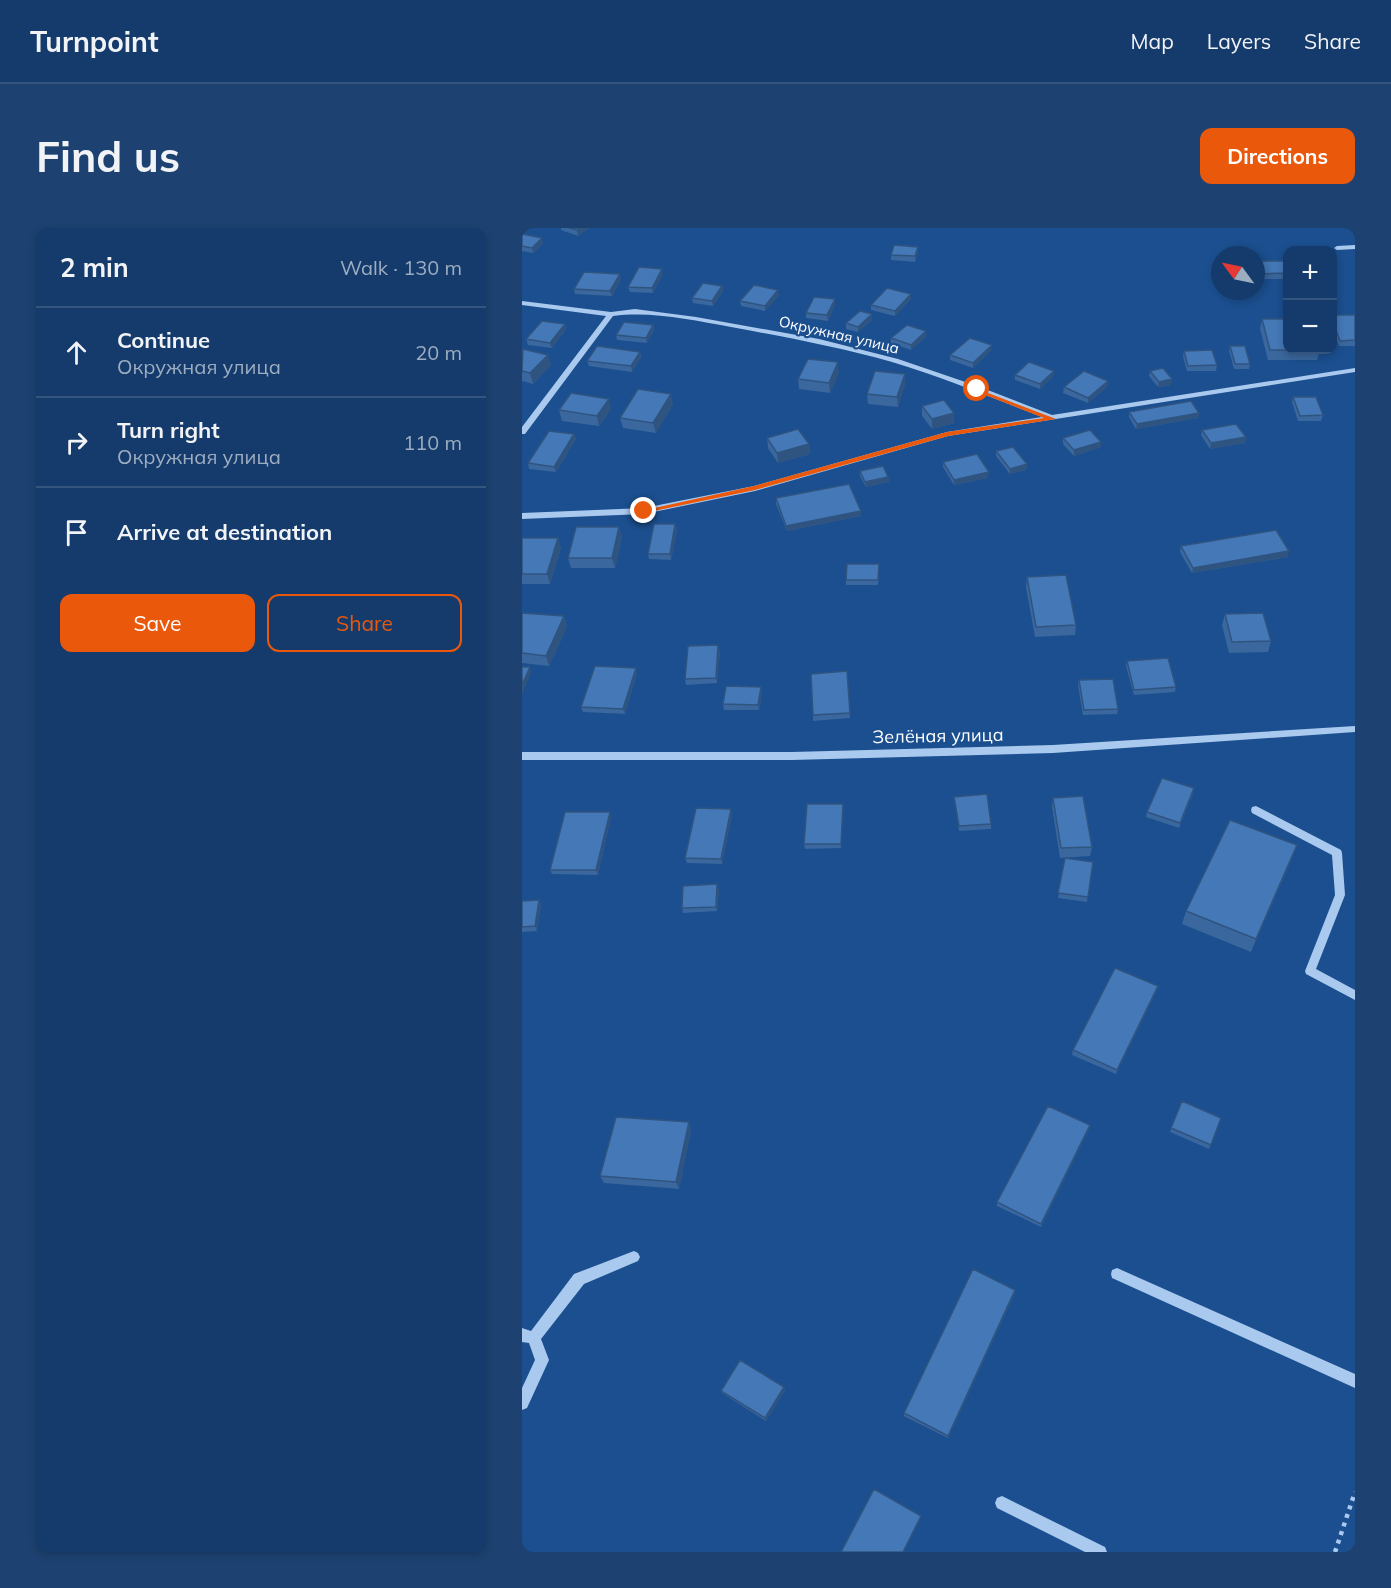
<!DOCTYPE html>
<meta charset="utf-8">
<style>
:root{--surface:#143b6b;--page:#1d4271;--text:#f1f3f6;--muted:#9dadc1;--line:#33557e;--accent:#ea580c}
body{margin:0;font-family:Mulish,sans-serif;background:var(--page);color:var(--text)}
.controls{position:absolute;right:18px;top:18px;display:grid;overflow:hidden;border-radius:12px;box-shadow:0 3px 9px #0003}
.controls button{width:54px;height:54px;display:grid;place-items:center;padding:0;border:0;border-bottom:2px solid var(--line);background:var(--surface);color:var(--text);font:30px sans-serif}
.compass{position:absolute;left:689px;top:18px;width:54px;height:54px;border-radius:50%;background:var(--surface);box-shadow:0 3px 9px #0003;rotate:303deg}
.stop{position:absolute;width:18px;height:18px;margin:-14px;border:4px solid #ea580c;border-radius:50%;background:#fff}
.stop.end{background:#ea580c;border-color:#fff;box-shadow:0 2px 6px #0008}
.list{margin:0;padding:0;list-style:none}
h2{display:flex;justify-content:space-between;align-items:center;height:78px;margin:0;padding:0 24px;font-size:26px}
h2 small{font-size:20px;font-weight:400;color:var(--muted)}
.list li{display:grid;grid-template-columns:39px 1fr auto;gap:18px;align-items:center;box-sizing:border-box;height:90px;padding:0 24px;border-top:2px solid var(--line)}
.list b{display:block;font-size:22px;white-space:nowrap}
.list p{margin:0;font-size:20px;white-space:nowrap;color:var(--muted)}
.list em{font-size:20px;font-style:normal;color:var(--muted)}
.actions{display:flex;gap:12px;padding:18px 24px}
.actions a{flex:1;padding:14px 0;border:2px solid var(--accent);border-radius:12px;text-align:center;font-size:21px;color:var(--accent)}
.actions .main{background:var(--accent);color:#fff}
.icon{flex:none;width:33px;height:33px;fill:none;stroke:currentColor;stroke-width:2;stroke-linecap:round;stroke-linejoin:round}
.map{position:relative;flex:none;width:833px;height:1324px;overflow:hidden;border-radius:12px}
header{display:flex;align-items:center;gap:36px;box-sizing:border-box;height:84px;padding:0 30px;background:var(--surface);border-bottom:2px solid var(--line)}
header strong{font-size:28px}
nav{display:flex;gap:33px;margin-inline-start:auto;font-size:21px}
.intro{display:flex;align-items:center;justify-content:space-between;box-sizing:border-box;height:144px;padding:0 36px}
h1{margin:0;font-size:42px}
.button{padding:15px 27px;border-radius:12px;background:var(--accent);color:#fff;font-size:21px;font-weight:700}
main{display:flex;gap:36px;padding:0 36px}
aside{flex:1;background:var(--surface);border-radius:12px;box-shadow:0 3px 9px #0003}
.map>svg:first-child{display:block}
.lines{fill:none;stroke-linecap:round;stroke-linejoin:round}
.path{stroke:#a9c9ee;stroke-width:4.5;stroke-dasharray:4 5;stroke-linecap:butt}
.minor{fill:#a9c9ee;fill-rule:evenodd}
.wall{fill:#3a679d}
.shaded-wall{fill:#305480}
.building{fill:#4478b7;stroke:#305480;stroke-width:1.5}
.route{fill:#ea580c}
.labels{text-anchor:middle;stroke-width:4.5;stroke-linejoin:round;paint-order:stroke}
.far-street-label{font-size:15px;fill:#fff;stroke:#1b4f8f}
.street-label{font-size:18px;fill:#fff;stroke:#1b4f8f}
</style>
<header>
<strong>Turnpoint</strong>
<nav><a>Map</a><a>Layers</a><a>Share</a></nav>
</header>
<div class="intro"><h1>Find us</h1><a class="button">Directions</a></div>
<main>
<aside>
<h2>2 min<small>Walk · 130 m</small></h2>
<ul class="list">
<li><svg class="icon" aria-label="ahead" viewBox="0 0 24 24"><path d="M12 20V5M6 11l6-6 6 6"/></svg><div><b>Continue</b><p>Окружная улица</p></div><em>20 m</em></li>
<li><svg class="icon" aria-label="right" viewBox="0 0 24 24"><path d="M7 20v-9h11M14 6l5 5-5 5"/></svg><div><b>Turn right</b><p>Окружная улица</p></div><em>110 m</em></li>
<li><svg class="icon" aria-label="arrive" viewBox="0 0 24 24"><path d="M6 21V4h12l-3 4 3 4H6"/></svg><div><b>Arrive at destination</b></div></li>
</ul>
<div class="actions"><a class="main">Save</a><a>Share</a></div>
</aside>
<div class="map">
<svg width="833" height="1324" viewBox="0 0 833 1324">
<rect width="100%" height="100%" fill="#1b4f8f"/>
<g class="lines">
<path class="path" d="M813,1324L833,1264"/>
<path class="minor" d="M833,17V21L815,22L812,20L815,18Z
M0,73L89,84L113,81L174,89L297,111L376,131L458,159L530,187L833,140V144L426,208L233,263L122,286L0,291V285L122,280L232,258L425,204L520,189C470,170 421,149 370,134C317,119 263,109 209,99C170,92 130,83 91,88L3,206H0V199L84,88L0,77Z
M833,498V504L531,525L270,532H0V524H270L531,517Z
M734,578L819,622L820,625L823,667L794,741L833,762V772L784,746L783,743L813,667L810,627L730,585L729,582L730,579Z
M112,1023L116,1025L118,1029L116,1033L62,1056L19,1111L27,1132L5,1180L0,1182V1160L13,1132L7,1115L0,1114V1100L9,1103L52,1046Z
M595,1040L833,1146V1160L590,1050L589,1046L590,1042Z
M480,1268L583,1319L585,1324H563L475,1280L473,1275L475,1270Z"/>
</g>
<path class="wall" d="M39,0H67L56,8L39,2Z
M0,6L21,15L11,25L0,23Z
M396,19V24L393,34L369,32V27Z
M734,33H765V51H734Z
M141,46L131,65L108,64L106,59Z
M99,51L90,68L53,66L52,61Z
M200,58L201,63L191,78L171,75L170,70Z
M389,66V71L373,88L349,82V77Z
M257,67L243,83L219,78L218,73Z
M313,71V76L306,93L284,90V85Z
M810,87H833V118H817L810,100Z
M740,91L798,122L795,132H746L738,101Z
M350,92L336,104L324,101V95Z
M43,96L44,101L30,120L6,117L4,111Z
M131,97L132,102L125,115L95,112L94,107Z
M404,109L389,122L369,115V110Z
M708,118L728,136L727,141H712L707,123Z
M0,122L29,137L11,156L0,153Z
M469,122L451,140L428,132V127Z
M662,123L695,137L694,143H665L661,129Z
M118,124L119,129L110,144L67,138L65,133Z
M628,143L649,157L636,159L627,148Z
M317,145L308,165L277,161L276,151Z
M493,147L531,148L518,161L493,152Z
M383,156L376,179L346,176L345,166Z
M586,158L566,175L541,165L542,159Z
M771,169L801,187L799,193H776L770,174Z
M151,176L134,205L101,200L98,190Z
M400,178L432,185V195L410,201L400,188Z
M89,181L77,198L40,193L37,182Z
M607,184L677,185L676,190L614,201L607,189Z
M680,202L724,209L723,215L688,221L679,207Z
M52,206L54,211L34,244L7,241L6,235Z
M245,210L287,216L288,226L256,235L246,220Z
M541,210L579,214V219L552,228L541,216Z
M474,223L505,236L504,242L488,246L474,228Z
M421,234L466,250L432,257L421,239Z
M338,243L366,249L367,254L344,259L338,248Z
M254,270L339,288L265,303L254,276Z
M153,296L155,301L149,332L127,331L126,326Z
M100,309L93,340H49L46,330Z
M0,310L39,320L28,356H0Z
M659,318L766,329L670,345L658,324Z
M357,342L356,357H324V352Z
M505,349L554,397L553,407L513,409L504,359Z
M0,385L42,388L45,399L27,438L0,435Z
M703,386L749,413L746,424L707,425L700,397Z
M198,422L195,455L164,457L163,451Z
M605,433L654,459L653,464L612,467L604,438Z
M325,443L328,490L291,493V487Z
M115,445L103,486L61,484L59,479Z
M557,452L596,481L595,486L561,487L556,457Z
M240,464L237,482H202L201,476Z
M671,565L657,600L624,589L625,584Z
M432,569L469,596V601L437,603Z
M531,570L570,619L568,628L538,630L530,579Z
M321,576L319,620L283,621L282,616Z
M210,586L200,636L165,635L163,630Z
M89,589L76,647L30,646L28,642Z
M543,630L571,634L565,674L536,670Z
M770,631L729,724L660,696L664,683Z
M197,661L195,683L161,685L160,680Z
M17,672L19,677L15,703L0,704V673Z
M635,762L594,846L550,827L551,822Z
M660,873L699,890L687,921L648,904Z
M167,894L169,902L157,961L82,955L78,948Z
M567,901L519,999L475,978V974Z
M493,1065L426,1210L382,1188V1185Z
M262,1159L263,1162L244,1193L200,1165L199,1163Z"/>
<path class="shaded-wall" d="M58,0H67L56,8L55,2Z
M20,10L21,15L11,25L10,20Z
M396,19V24L393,34V28Z
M140,41L141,46L131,65L130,60Z
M98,46L99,51L90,68L88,63Z
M200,58L201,63L191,78L190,73Z
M256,62L257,67L243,83V78Z
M389,66V71L373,88V83Z
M313,71V76L306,93L305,87Z
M350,86V92L336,104V99Z
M43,96L44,101L30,120L28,115Z
M131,97L132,102L125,115L124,110Z
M404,103V109L389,122V117Z
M470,117L469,122L451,140V135Z
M118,124L119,129L110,144L109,138Z
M26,127L29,137L11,156L8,145Z
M316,134L317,145L308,165L307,155Z
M532,143L531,148L518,161V156Z
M383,146V156L376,179L375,169Z
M650,151L649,157L636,159L637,154Z
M586,153V158L566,175V170Z
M149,166L151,176L134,205L131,195Z
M87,171L89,181L77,198L75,188Z
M432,185V195L410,201V191Z
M677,185L676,190L614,201L615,196Z
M52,206L54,211L34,244L32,239Z
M724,209L723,215L688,221L689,215Z
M579,214V219L552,228V222Z
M287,216L288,226L256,235L255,225Z
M505,236L504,242L488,246V241Z
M467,244L466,250L432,257V252Z
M366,249L367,254L344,259L343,254Z
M339,283V288L265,303L264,298Z
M153,296L155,301L149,332L148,326Z
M97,299L100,309L93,340L90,330Z
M36,310L39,320L28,356L25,346Z
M767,323L766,329L670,345L671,340Z
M42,388L45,399L27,438L24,428Z
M196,417L198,422L195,455L194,450Z
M8,439L9,445L0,467V457Z
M114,440L115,445L103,486L101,481Z
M239,459L240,464L237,482L236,477Z
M209,581L210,586L200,636L199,631Z
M88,584L89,589L76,647L74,642Z
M775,617L770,631L729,724L734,711Z
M195,656L197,661L195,683L194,679Z
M17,672L19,677L15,703L13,698Z
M636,758L635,762L594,846L595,842Z
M167,894L169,902L157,961L154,954Z
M568,897L567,901L519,999V996Z
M493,1062V1065L426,1210V1208Z
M262,1159L263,1162L244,1193L243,1190Z
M399,1288V1290L382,1324H381Z"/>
<path class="building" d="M47,0H58L55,2Z
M0,6L20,10L10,20L0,18Z
M372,17L396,19L393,28L369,27Z
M734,33H765V45L734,46Z
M117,39L140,41L130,60L106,59Z
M62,44L98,46L88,63L52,61Z
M181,55L200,58L190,73L170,70Z
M232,57L256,62L243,78L218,73Z
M365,60L389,66L373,83L349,77Z
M292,69L313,71L305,87L284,85Z
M338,83L350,86L336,99L324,95Z
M810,87H833V112L818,113L810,91Z
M740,91H765V122H798H748Z
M20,93L43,96L28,115L4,111Z
M102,94L131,97L124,110L94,107Z
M385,97L404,103L389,117L369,110Z
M448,110L470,117L451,135L428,127Z
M75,118L118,124L109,138L65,133Z
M708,118H723L728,136H713Z
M1,121L26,127L8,145L0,143Z
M690,122L695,137L666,138L662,123Z
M286,131L316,134L307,155L276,151Z
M507,134L532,143L518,156L493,147Z
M641,140L650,151L637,154L628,143Z
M353,143L383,146L375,169L345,166Z
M562,143L586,153L566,170L542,159Z
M116,161L149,166L131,195L98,190Z
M49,165L87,171L75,188L37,182Z
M771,169H794L801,187L778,188Z
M422,172L432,185L410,191L400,178Z
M669,173L677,185L615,196L607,184Z
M714,196L724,209L689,215L680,202Z
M276,201L287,216L255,225L245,210Z
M568,202L579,214L552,222L541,210Z
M27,203L52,206L32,239L6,235Z
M491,219L505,236L488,241L474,223Z
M455,226L467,244L432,252L421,234Z
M361,238L366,249L343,254L338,243Z
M327,256L339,283L264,298L254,270Z
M132,296H153L148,326H126Z
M54,299H97L90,330H46Z
M754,302L767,323L671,340L659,318Z
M0,310H36L25,346H0Z
M325,336H357L356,352H324Z
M544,347L554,397L514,399L505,349Z
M0,385L42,388L24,428L0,425Z
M741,385L749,413L710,414L703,386Z
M196,417L194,450L163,451L166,418Z
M646,430L654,459L612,462L605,433Z
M73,438L114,440L101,481L59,479Z
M0,439H8L0,457Z
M325,443L328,485L291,487L289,446Z
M591,451L596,481L562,482L557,452Z
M204,458L239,459L236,477L201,476Z
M640,550L672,560L658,595L625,584Z
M465,566L469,596L437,598L432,569Z
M561,568L570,619L539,620L531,570Z
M285,576H321L319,616H282Z
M174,580L209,581L199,631L163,630Z
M43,584H88L74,642H28Z
M708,592L775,617L734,711L664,683Z
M543,630L571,634L566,669L536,665Z
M195,656L194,679L160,680L161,658Z
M17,672L13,698L0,699V673Z
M593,740L636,758L595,842L551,822Z
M660,873L699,890L689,917L649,900Z
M526,878L568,897L519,996L475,974Z
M94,889L167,894L154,954L78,948Z
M451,1041L493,1062L426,1208L382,1185Z
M218,1132L262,1159L243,1190L199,1163Z
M352,1261L399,1288L381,1324H319Z"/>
<path class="route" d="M453,160L534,191L426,208L233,262L122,285L119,283L232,258L425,204L522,190L453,163Z"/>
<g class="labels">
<g class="far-street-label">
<text transform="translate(317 107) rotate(13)" y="5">Окружная улица</text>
</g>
<g class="street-label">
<text transform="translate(416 508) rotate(-1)" y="6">Зелёная улица</text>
</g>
</g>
</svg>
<div class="controls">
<button>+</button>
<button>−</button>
</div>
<svg class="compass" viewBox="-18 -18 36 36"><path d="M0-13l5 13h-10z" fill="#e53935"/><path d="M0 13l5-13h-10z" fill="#9dadc1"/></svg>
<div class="stop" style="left:455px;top:161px"></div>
<div class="stop end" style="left:122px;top:283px"></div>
</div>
</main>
